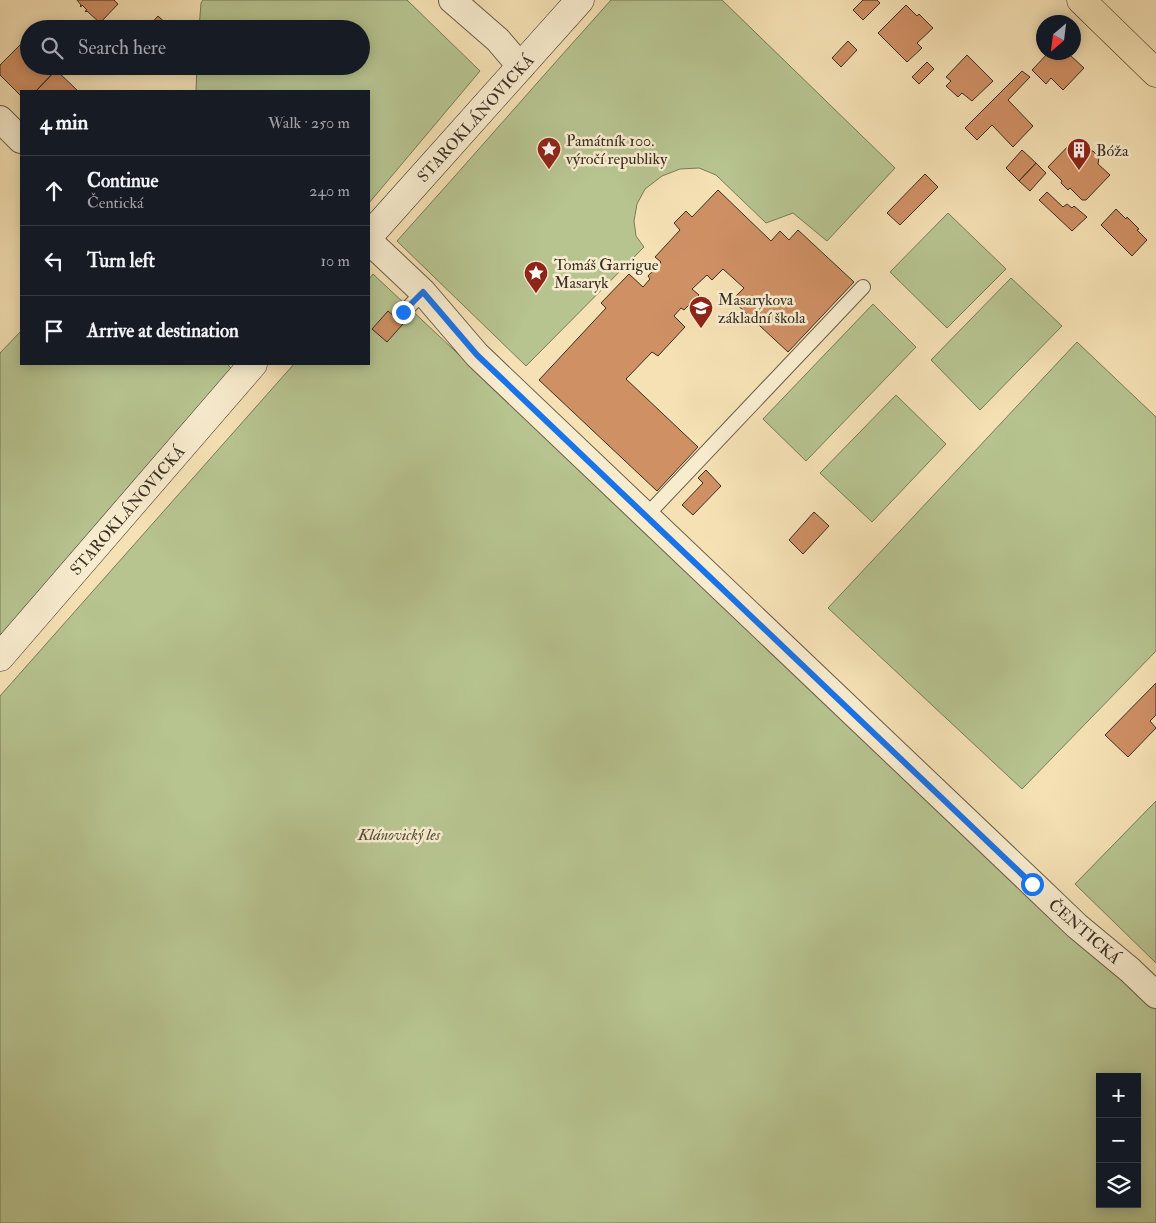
<!DOCTYPE html>
<meta charset="utf-8">
<style>
:root{--surface:#171b24;--page:#242831;--text:#f1f3f6;--muted:#9ea1a6;--line:#363941}
body{margin:0;font-family:"IM FELL Double Pica",serif;background:var(--page);color:var(--text)}
.controls{position:absolute;right:15px;bottom:15px;display:grid;overflow:hidden;border-radius:0px;box-shadow:0 2px 12px #0003}
.controls button{width:45px;height:45px;display:grid;place-items:center;padding:0;border:0;border-bottom:1px solid var(--line);background:var(--surface);color:var(--text);font:25px sans-serif}
.compass{position:absolute;left:1036px;top:15px;width:45px;height:45px;border-radius:50%;background:var(--surface);box-shadow:0 2px 12px #0003;rotate:208deg}
.stop{position:absolute;width:15px;height:15px;margin:-11px;border:4px solid #1a73e8;border-radius:50%;background:#fff}
.stop.end{background:#1a73e8;border-color:#fff;box-shadow:0 1px 5px #0008}
.list{margin:0;padding:0;list-style:none}
h2{display:flex;justify-content:space-between;align-items:center;height:65px;margin:0;padding:0 20px;font-size:21px}
h2 small{font-size:16px;font-weight:400;color:var(--muted)}
.list li{display:grid;grid-template-columns:32px 1fr auto;gap:15px;align-items:center;box-sizing:border-box;height:70px;padding:0 20px;border-top:1px solid var(--line)}
.list b{display:block;font-size:19px;white-space:nowrap}
.list p{margin:0;font-size:16px;white-space:nowrap;color:var(--muted)}
.list em{font-size:16px;font-style:normal;color:var(--muted)}
.icon{flex:none;width:28px;height:28px;fill:none;stroke:currentColor;stroke-width:2;stroke-linecap:round;stroke-linejoin:round}
.map{position:relative;flex:none;width:1156px;height:1223px;overflow:hidden}
.search{position:absolute;background:var(--surface);box-shadow:0 2px 12px #0003;left:20px;top:20px;width:350px;height:55px;display:flex;align-items:center;gap:12px;box-sizing:border-box;padding:0 18px;border-radius:28px;color:var(--muted);font-size:19px}
.panel{position:absolute;background:var(--surface);box-shadow:0 2px 12px #0003;left:20px;top:90px;width:350px;height:275px;border-radius:0px}
.map>svg:first-child{display:block}
.green{fill:#b7c490;stroke:#787a5a;fill-rule:evenodd}
.building{fill:#cf9064;stroke:#3a2f25}
.lines{fill:none;stroke-linecap:round;stroke-linejoin:round}
.lane-casing{stroke:#695c49;stroke-width:16}
.street-casing{stroke:#695c49;stroke-width:28}
.secondary-casing{stroke:#3a2f25;stroke-width:29}
.primary-casing{stroke:#3a2f25;stroke-width:29}
.lane{stroke:#f8ecce;stroke-width:14}
.street{stroke:#f8ecce;stroke-width:26}
.secondary{stroke:#f8ecce;stroke-width:28}
.primary{stroke:#f5e1b4;stroke-width:28}
.route{stroke:#1a73e8;stroke-width:6}
.labels{text-anchor:middle;stroke-width:5;stroke-linejoin:round;paint-order:stroke}
.street-label{font-size:16px;fill:#3a2f25;stroke:#f8ecce}
.poi-label{font-size:16px;fill:#3a2f25;stroke:#f8ecce;text-anchor:start}
.park-label{font-size:16px;font-style:italic;fill:#534d3a;stroke:#f8ecce}
</style>
<div class="map">
<svg width="1156" height="1223" viewBox="0 0 1156 1223">
<rect width="100%" height="100%" fill="#f5e1b4"/>
<filter id="stains"><feTurbulence type="fractalNoise" baseFrequency=".004" numOctaves="4"/><feColorMatrix values="0 0 0 0 .2 0 0 0 0 .09 0 0 0 0 .02 0 0 0 .5 -.17"/></filter>
<radialGradient id="worn" r=".72"><stop offset=".6" stop-color="#630" stop-opacity="0"/><stop offset="1" stop-color="#630" stop-opacity=".3"/></radialGradient>
<path class="green" d="M203,0H407L480,71L369,203V91H196L197,66H361V29H199L201,3Z
M611,0H722L895,168L827,241L793,213L766,223L716,175L699,168L680,169L662,176L645,189L637,204L634,221L636,236L644,247L526,366L397,241C469,161 539,80 611,0Z
M948,213L1006,269L947,328L890,272Z
M373,274L1156,1009V1223H0V696L294,364H369V279ZM1100,1077H1137V1204H1100Z
M1011,278L1062,326L980,410L931,360Z
M873,304L916,347L806,461L763,419Z
M21,331V364H227L232,369L0,640V353Z
M1077,342L1156,417V651L1022,789L828,608Z
M896,395L946,444L872,522L820,473Z
M1156,801V963L1075,884Z"/>
<path class="building" d="M77,0H114L118,4L100,23L87,11L86,12L85,11L87,10L82,5L81,7L80,6L81,5Z
M863,0H877L880,3L863,20L853,10Z
M906,5L917,16L919,14L933,28L917,43L922,48L907,62L878,33Z
M158,16L169,26L166,29H146Z
M25,40L29,44V66H52L56,70L36,91H21V96L0,75V65Z
M848,41L857,50L841,67L832,58Z
M1049,52H1066L1069,56L1070,55L1084,68L1063,90L1051,78L1046,84L1032,70Z
M967,55L993,81L972,101L962,93L958,97L946,86L951,81L946,77Z
M927,62L934,69L919,84L912,77Z
M56,70L78,91H36Z
M1022,71L1030,77L1008,100L1033,126L1013,147L992,125L977,140L965,128Z
M1074,140L1085,151H1093L1099,157L1098,164L1110,175L1086,200H1082L1070,188L1068,190L1061,183L1062,181L1048,167Z
M1022,150L1036,163L1019,181L1006,168Z
M1036,163L1046,173L1030,191L1019,181Z
M925,174L938,187L900,225L887,213Z
M718,190L771,241L780,231L789,240L798,230L854,282L788,352L732,300L744,288L723,269L712,280L707,275L692,289L699,295L684,310L681,308L674,316L685,327L658,356L652,352L626,379L698,447L657,491L539,380L606,308L601,303L629,274L643,287L650,279L648,276L661,262L655,257L680,230L674,223L686,211L692,217Z
M1047,192L1063,207L1067,204L1072,208L1074,206L1087,217L1072,231L1039,200Z
M1116,209L1126,219L1127,217L1139,229L1137,230L1147,240L1132,256L1101,225Z
M388,311L403,324L387,342L372,329Z
M706,470L721,486L693,515L682,505L703,483L698,478Z
M814,512L829,526L803,554L789,540Z
M1156,683V715L1150,721L1156,728L1128,757L1105,735Z"/>
<g class="lines">
<defs>
<path id="lane" d="M403,313L423,292
M646,516L863,287"/>
<path id="street" d="M452,0L498,40L521,67
M0,119L21,140
M369,241L423,292L477,355L1032,883L1077,926L1130,970L1156,995"/>
<path id="secondary" d="M369,236L580,0
M0,657L253,364"/>
<path id="primary" d="M1081,0L1156,73"/>
</defs>
<use href="#lane" class="lane-casing"/>
<use href="#street" class="street-casing"/>
<use href="#secondary" class="secondary-casing"/>
<use href="#primary" class="primary-casing"/>
<use href="#lane" class="lane"/>
<use href="#street" class="street"/>
<use href="#secondary" class="secondary"/>
<use href="#primary" class="primary"/>
</g>
<g class="lines">
<path class="route" d="M403,312L423,292L477,355L1032,884"/>
</g>
<defs>
<symbol id="sight-pin" viewBox="-11 -11 22 30"><path d="M0 17L-7.5 6A9.5 9.5 0 1 1 7.5 6Z" fill="#8f2418" stroke="#f8ecce"/><path d="M0-6L1.8-2.2L6-1.7L2.9 1.2L3.7 5.4L0 3.3L-3.7 5.4L-2.9 1.2L-6-1.7L-1.8-2.2Z" fill="#fff"/></symbol>
<symbol id="building-pin" viewBox="-11 -11 22 30"><path d="M0 17L-7.5 6A9.5 9.5 0 1 1 7.5 6Z" fill="#8f2418" stroke="#f8ecce"/><path d="M-4-6H4V6H1V3H-1V6H-4ZM-2.5-4.3h1.7v1.8h-1.7ZM.8-4.3h1.7v1.8H.8ZM-2.5-1h1.7V.8h-1.7ZM.8-1h1.7V.8H.8Z" fill="#fff"/></symbol>
<symbol id="school-pin" viewBox="-11 -11 22 30"><path d="M0 17L-7.5 6A9.5 9.5 0 1 1 7.5 6Z" fill="#8f2418" stroke="#f8ecce"/><path d="M0-5L7-2L0 1L-7-2ZM-4 1L0 2.5L4 1V4Q0 6-4 4Z" fill="#fff"/></symbol>
</defs>
<g fill-rule="evenodd">
<use href="#sight-pin" x="535" y="135" width="28" height="38"/>
<use href="#building-pin" x="1065" y="136" width="28" height="38"/>
<use href="#sight-pin" x="522" y="259" width="28" height="38"/>
<use href="#school-pin" x="687" y="294" width="28" height="38"/>
</g>
<g class="labels">
<g class="street-label">
<text transform="translate(475 118) rotate(-48)" y="6">STAROKLÁNOVICKÁ</text>
<text transform="translate(127 510) rotate(-49)" y="6">STAROKLÁNOVICKÁ</text>
<text transform="translate(1085 931) rotate(41)" y="6">ČENTICKÁ</text>
</g>
<g class="poi-label">
<text x="566" y="146">Památník 100.<tspan x="566" dy="18">výročí republiky</tspan></text>
<text x="1096" y="156">Bóža</text>
<text x="554" y="270">Tomáš Garrigue<tspan x="554" dy="18">Masaryk</tspan></text>
<text x="718" y="305">Masarykova<tspan x="718" dy="18">základní škola</tspan></text>
</g>
<g class="park-label">
<text x="399" y="840">Klánovický les</text>
</g>
</g>
<rect width="100%" height="100%" filter="url(#stains)"/>
<rect width="100%" height="100%" fill="url(#worn)"/>
</svg>
<div class="controls">
<button>+</button>
<button>−</button>
<button><svg class="icon" aria-label="layers" viewBox="0 0 24 24"><path d="M12 4l9 5-9 5-9-5zM3 14l9 5 9-5"/></svg></button>
</div>
<svg class="compass" viewBox="-18 -18 36 36"><path d="M0-13l5 13h-10z" fill="#e53935"/><path d="M0 13l5-13h-10z" fill="#9ea1a6"/></svg>
<div class="stop" style="left:1032px;top:884px"></div>
<div class="stop end" style="left:403px;top:312px"></div>
<div class="search"><svg class="icon" aria-label="search" viewBox="0 0 24 24"><circle cx="10" cy="10" r="6"/><path d="M15 15l6 6"/></svg>Search here</div>
<section class="panel">
<h2>4 min<small>Walk · 250 m</small></h2>
<ul class="list">
<li><svg class="icon" aria-label="ahead" viewBox="0 0 24 24"><path d="M12 20V5M6 11l6-6 6 6"/></svg><div><b>Continue</b><p>Čentická</p></div><em>240 m</em></li>
<li><svg class="icon" aria-label="left" viewBox="0 0 24 24"><path d="M17 20v-9H6M10 6l-5 5 5 5"/></svg><div><b>Turn left</b></div><em>10 m</em></li>
<li><svg class="icon" aria-label="arrive" viewBox="0 0 24 24"><path d="M6 21V4h12l-3 4 3 4H6"/></svg><div><b>Arrive at destination</b></div></li>
</ul>
</section>
</div>
